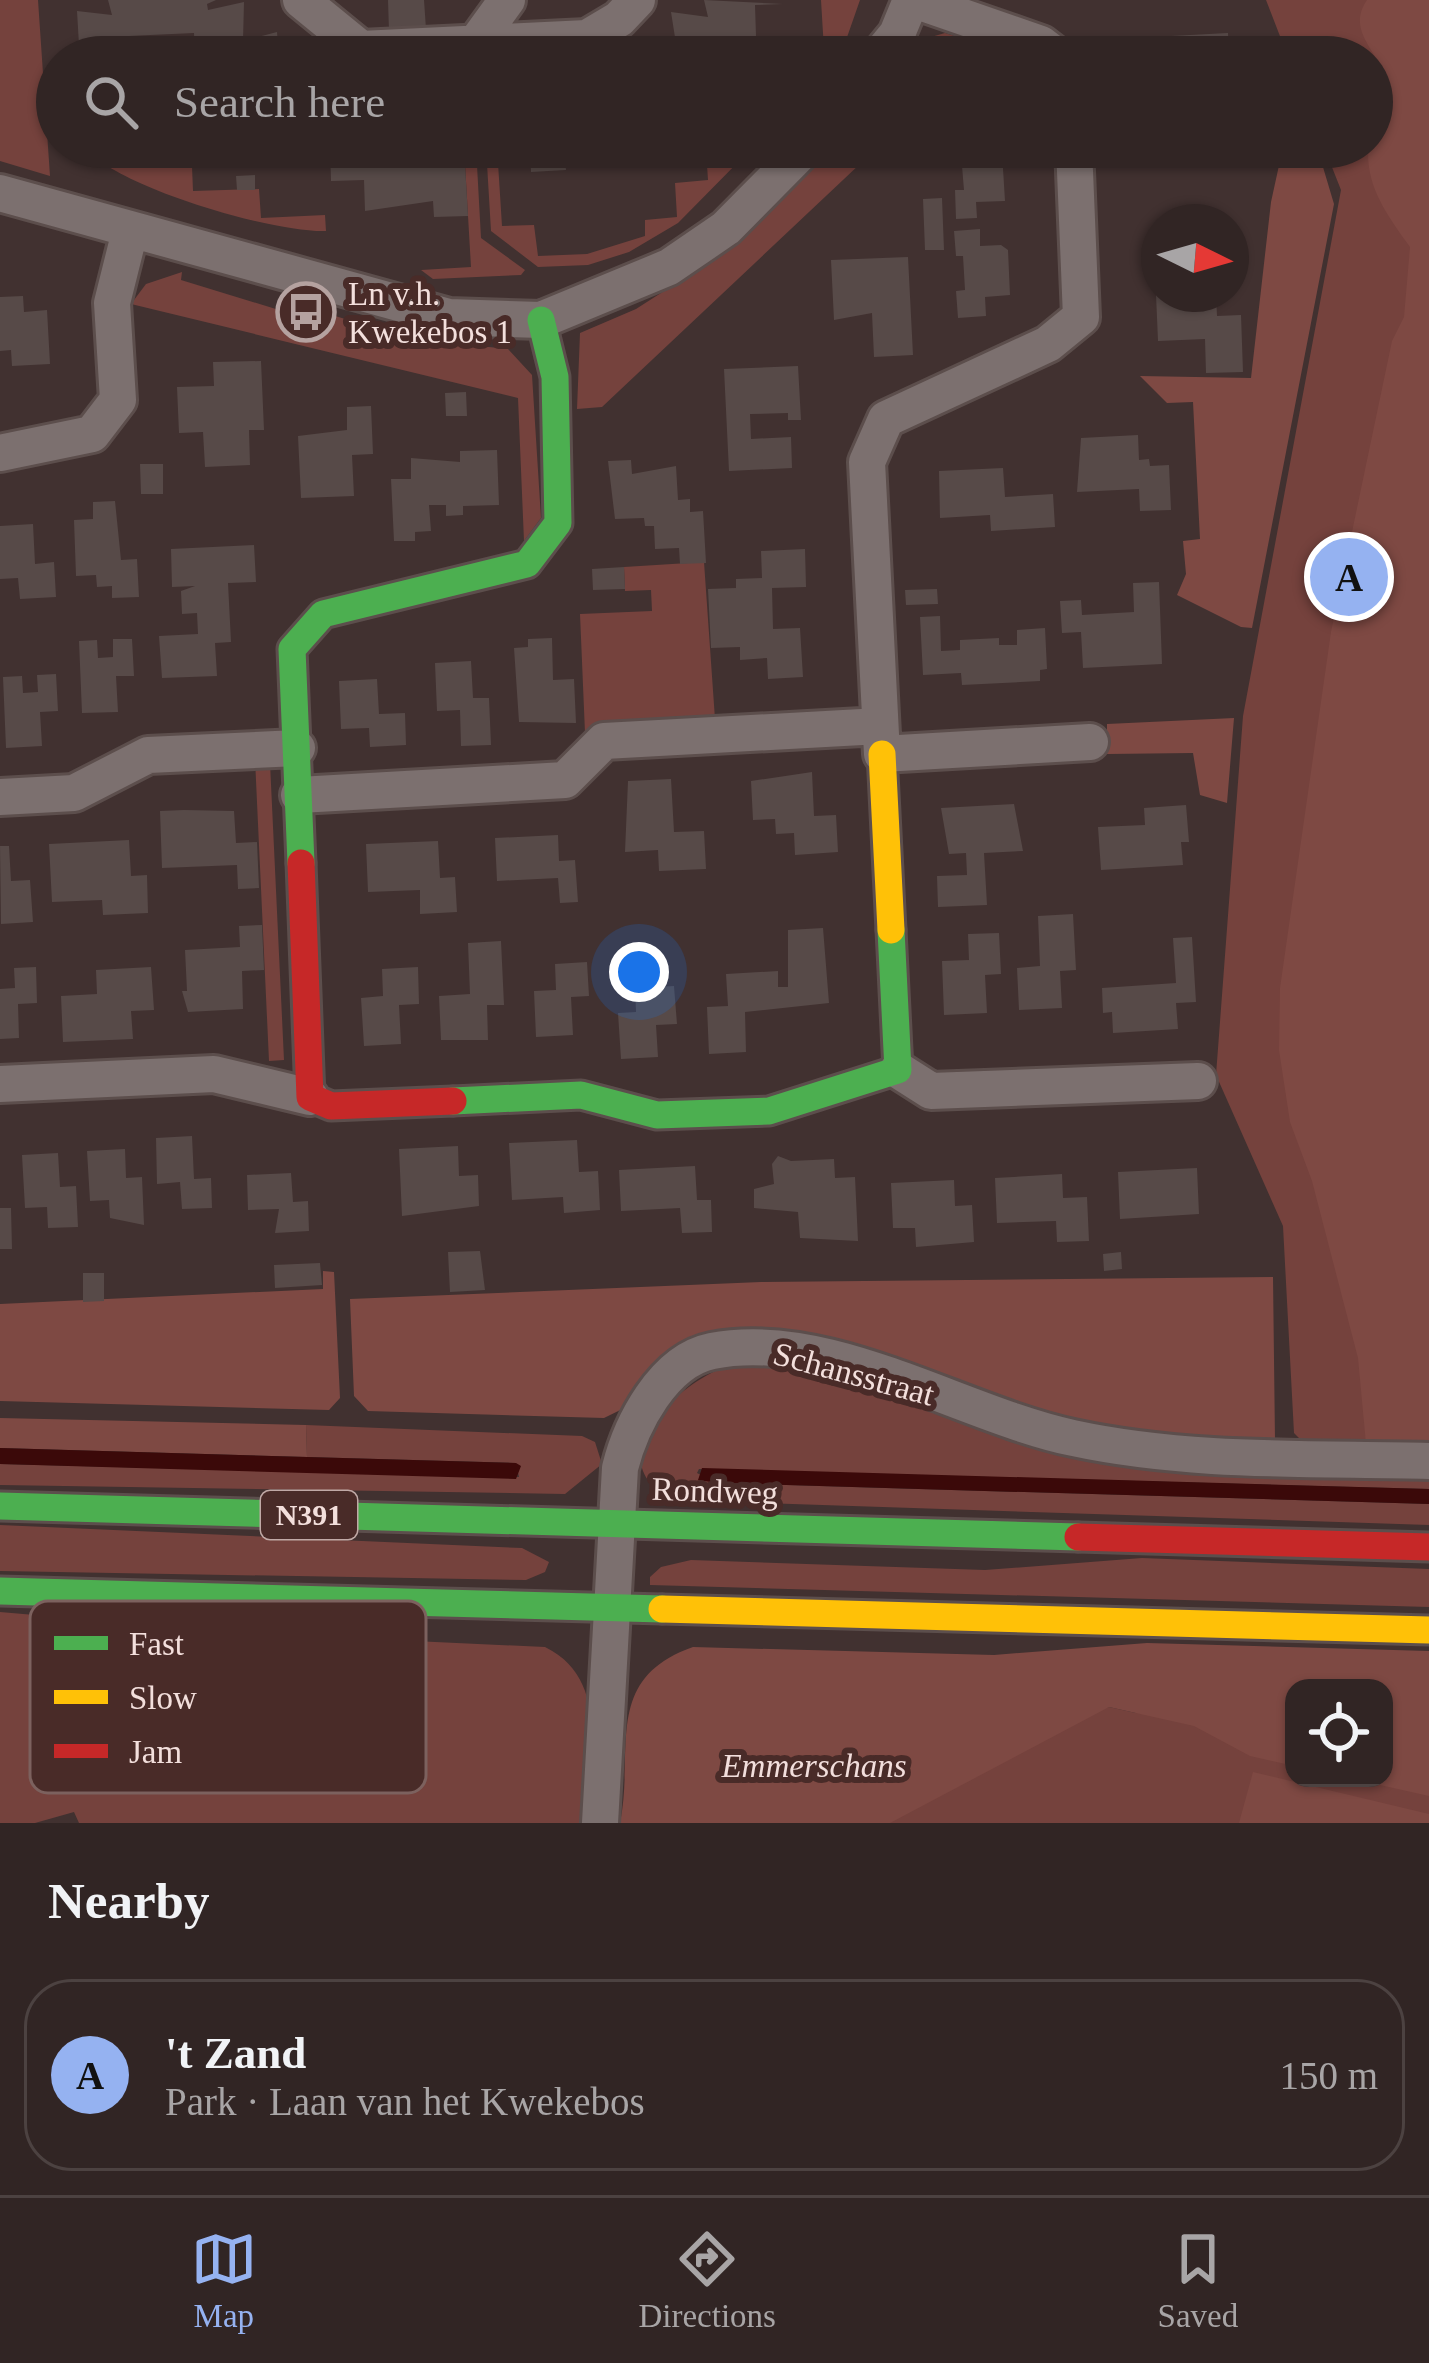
<!DOCTYPE html>
<meta charset="utf-8">
<style>
:root{--surface:#312524;--page:#392d2c;--text:#f1f3f6;--muted:#a8a5a6;--line:#4c4241;--accent:#95b2f1}
body{margin:0;font-family:Georgia,serif;background:var(--page);color:var(--text)}
.controls{position:absolute;right:36px;bottom:36px;display:grid;overflow:hidden;border-radius:24px;box-shadow:0 3px 9px #0004}
.controls button{width:108px;height:108px;display:grid;place-items:center;padding:0;border:0;border-bottom:3px solid var(--line);background:var(--surface);color:var(--text);font:60px sans-serif}
.compass{position:absolute;left:1141px;top:204px;width:108px;height:108px;border-radius:50%;background:var(--surface);box-shadow:0 3px 9px #0004;rotate:95deg}
.you{position:absolute;left:639px;top:972px;width:42px;height:42px;margin:-30px;border:9px solid #fff;border-radius:50%;background:#1a73e8;box-shadow:0 0 0 18px #1a73e833}
.badge{display:grid;place-items:center;width:78px;height:78px;border-radius:50%;background:var(--accent);color:#111;font-size:39px;font-weight:700}
.pin{position:absolute;translate:-50% -50%;border:6px solid #fff;box-shadow:0 3px 12px #0006}
.list{margin:0;padding:0;list-style:none}
h2{display:flex;justify-content:space-between;align-items:center;height:156px;margin:0;padding:0 48px;font-size:51px}
h2 small{font-size:39px;font-weight:400;color:var(--muted)}
.list li{display:grid;grid-template-columns:78px 1fr auto;gap:36px;align-items:center;box-sizing:border-box;height:192px;margin:0 24px 24px;padding:0 24px;border:3px solid var(--line);border-radius:48px}
.list b{display:block;font-size:45px;white-space:nowrap}
.list p{margin:0;font-size:39px;white-space:nowrap;color:var(--muted)}
.list em{font-size:39px;font-style:normal;color:var(--muted)}
.icon{flex:none;width:66px;height:66px;fill:none;stroke:currentColor;stroke-width:2;stroke-linecap:round;stroke-linejoin:round}
.map{position:relative;flex:none;width:1429px;height:1823px;overflow:hidden}
.search{position:absolute;background:var(--surface);box-shadow:0 3px 9px #0004;left:36px;right:36px;top:36px;height:132px;display:flex;align-items:center;gap:30px;box-sizing:border-box;padding:0 42px;border-radius:66px;color:var(--muted);font-size:45px}
.sheet{height:372px;background:var(--surface)}
nav{display:flex;justify-content:space-around;align-items:center;box-sizing:border-box;height:168px;border-top:3px solid var(--line);background:var(--surface);font-size:33px;color:var(--muted)}
nav a{display:grid;justify-items:center;gap:6px}
nav .on{color:var(--accent)}
.map>svg:first-child{display:block}
.green{fill:#75423d}
.forest{fill:#7e4943}
.water{fill:#3b0909}
.building{fill:#574a48}
.lines{fill:none;stroke-linecap:round;stroke-linejoin:round}
.street-casing{stroke:#5c4e4c;stroke-width:42}
.fast-casing{stroke:#5c4e4c;stroke-width:33}
.slow-casing{stroke:#5c4e4c;stroke-width:33}
.jam-casing{stroke:#5c4e4c;stroke-width:33}
.street{stroke:#7c706f;stroke-width:36}
.fast{stroke:#4caf50;stroke-width:27}
.slow{stroke:#ffc107;stroke-width:27}
.jam{stroke:#c62828;stroke-width:27}
.labels{text-anchor:middle;stroke-width:12;stroke-linejoin:round;paint-order:stroke}
.shield{fill:#492b28;stroke:#c0a9a6;stroke-width:3}
.shield-label{font-size:30px;font-weight:bold;fill:#f3dfdc}
.poi-label{font-size:33px;fill:#f3dfdc;stroke:#492b28;text-anchor:start}
.street-label{font-size:33px;fill:#f3dfdc;stroke:#492b28}
.park-label{font-size:33px;font-style:italic;fill:#f2dedc;stroke:#492b28}
.key{fill:#492b28;stroke:#7c615e;stroke-width:3}
.key-label{font-size:33px;fill:#f3dfdc}
</style>
<div class="map">
<svg width="1429" height="1823" viewBox="0 0 1429 1823">
<rect width="100%" height="100%" fill="#413130"/>
<path class="green" d="M0,0H38L50,176L0,161Z
M821,0H860L845,43L834,57H799V52L824,50Z
M1266,0H1429L1366,1444L1304,1443L1294,1433L1283,1226L1216,1075L1243,716L1341,190L1324,147H1372V57H1288Z
M945,33L1025,57H903L924,39Z
M84,147H100L136,168L192,166L193,191L259,189L261,218L325,215L326,231C273,233 116,187 84,147Z
M464,147H476L481,238L525,270L521,275L433,279L421,270L471,267Z
M486,147H497L502,226L534,225L538,256L587,254L645,236V220L677,217L675,183L708,180L706,150L753,147L678,223L629,252L588,265L538,267L491,231Z
M830,147H878L602,407L577,409L580,333L636,309L700,268Z
M182,272L181,280L305,318L308,308L413,339L508,349L532,375L541,518L524,541L518,398L131,304L146,284Z
M704,562L715,719L597,726L585,733L580,614L652,611L651,590L625,591L624,567Z
M255,759L270,763L284,1060L269,1061Z
M750,1358L1429,1473V1489L699,1469L697,1473L717,1483L1429,1504V1525L670,1500C589,1451 694,1369 750,1358Z
M306,1425L582,1436L595,1442L602,1464L565,1494L0,1485V1464L519,1477L516,1463L307,1457Z
M0,1525L522,1548L549,1562L545,1572L526,1580L0,1571Z
M1142,1558L1429,1569V1607L650,1585V1577L661,1567L691,1560L985,1570Z
M0,1612L243,1633L545,1647C612,1680 588,1760 586,1823H79L74,1812L35,1823H0Z
M1109,1707L1136,1713L1294,1716V1778H1384L1429,1718V1823H640Z"/>
<path class="forest" d="M1367,0H1429V1446L1366,1444L1358,1358L1312,1181L1290,1122L1279,1050L1280,988L1331,632L1392,341L1404,317L1410,247C1379,204 1358,174 1373,120C1377,109 1384,97 1384,85C1384,52 1344,34 1367,0Z
M1283,147H1317L1334,204L1252,628L1241,627L1177,595L1186,574L1183,541L1200,539L1193,402L1167,403L1140,376L1251,378L1271,202Z
M1234,718L1227,803L1200,795L1193,753L1107,754V724Z
M323,1271L334,1272L340,1398L329,1410L0,1401V1304L323,1289Z
M1273,1277L1275,1441L1154,1437L1077,1424L780,1332L604,1418L368,1411L354,1396L350,1299L761,1282Z
M0,1418L306,1425L307,1457L0,1448Z
M1147,1643L1429,1651V1796L1349,1778H1384V1688H1294V1766L1250,1756L1194,1726L1109,1707L890,1823H620C635,1749 602,1679 693,1647L994,1655Z
M1253,1772L1429,1814V1823H1239Z"/>
<path class="water" d="M0,1448L516,1463L521,1466L516,1479L0,1464Z
M702,1468L1429,1489V1504L717,1483L698,1480Z"/>
<path class="building" d="M108,0H216L207,4L208,10L244,2L243,41L277,32L279,57H195L194,33L129,36L130,57H97L96,44L79,45L77,11L112,15Z
M388,0H424L426,29L389,31Z
M704,0L783,4L755,5L756,36L724,38L725,57H641L640,45L677,50L671,12L708,17Z
M1228,33L1229,57H1172L1171,36Z
M330,147H378L379,158L396,157V150L431,148L432,156L449,155L448,147H464L468,216L434,217L433,201L365,211L364,180L331,181Z
M497,147H564L566,170L531,172L530,151L497,153Z
M598,147H632L633,166L599,168Z
M1002,152L1005,201L976,202L977,218L956,219L955,190H964L961,154Z
M255,175V190H237L236,176Z
M942,198L944,250H925L923,199Z
M980,229V246L1001,245L1008,250L1010,295L985,297L986,316L958,318L956,291L965,290L963,256H956L954,231Z
M908,257L913,355L874,357L872,313L834,320L831,260Z
M1156,294H1216L1217,316L1241,315L1243,372L1206,373L1205,339L1158,341Z
M23,296L24,312L47,310L50,364L12,366L11,350L0,351V297Z
M261,361L264,430H249L250,465L205,467L203,432L179,433L177,387L214,386L213,362Z
M798,366L801,420H788V413L750,414L751,439L791,437L792,468L729,471L724,369Z
M466,392L467,416H446L445,393Z
M371,406L373,454L352,455L354,496L301,498L298,436L347,430V407Z
M1138,435L1139,460L1149,459L1150,466L1169,465L1171,510L1140,511L1139,489L1077,492L1081,438Z
M497,450L499,505L463,506V515L446,516V505H429L431,531L415,532V541H394L391,479H411V458L460,462V451Z
M631,460L632,474L676,466L678,500L690,499V512L703,511L706,563L680,564L679,548L655,549L654,526H645L644,518L615,519L608,461Z
M140,464H163V494H141Z
M1003,468L1005,497L1053,494L1055,527L991,531L990,515L940,518L939,471Z
M115,501L121,560L137,559L139,597L112,598V586L97,587L96,575L76,576L74,520L93,519V502Z
M33,524L35,564L54,562L56,597L20,599L18,578L0,579V526Z
M254,545L256,582L228,583L231,642L215,643L217,676L162,678L159,636L198,634L197,613L182,614L181,591L195,586L172,587L171,549Z
M805,549L806,587L772,588L773,629L800,628L803,677L768,679L767,658L740,660V647L711,648L708,589L736,588V579L762,578L761,551Z
M624,567L625,589L593,590L592,569Z
M1159,582L1162,664L1083,668L1081,632L1062,633L1060,601L1081,600L1082,615L1134,612L1133,583Z
M937,589L938,604L906,605L905,590Z
M940,616L941,651L960,650V640L999,638V645H1017V630L1045,628L1047,669L1040,670V681L962,685L961,673L923,675L920,617Z
M552,638L553,680L574,679L576,723L519,722L514,648L528,647V639Z
M113,639H132L134,676H116L118,712L82,713L79,641L97,640L98,658L113,657Z
M471,661L473,698H489L491,745L461,746L460,710L437,711L435,663Z
M56,674L58,711L40,712L42,746L6,748L3,677L22,676L23,693L38,692L37,675Z
M377,679L379,714L405,713L406,745L370,747L369,728L341,729L339,681Z
M812,772L814,816L836,815L838,852L795,855L794,833L776,834L775,819L753,820L751,781Z
M671,779L674,832L704,831L706,869L659,871L658,850L625,852L628,781Z
M1014,804L1023,851L984,853L987,905L938,907L937,876L967,875L966,853L949,854L941,808Z
M1186,805L1189,842H1181L1183,865L1101,870L1098,827L1145,825L1144,808Z
M184,810L234,811L236,843L257,842L259,888L238,889L237,865L162,868L160,811Z
M558,835L559,861L575,860L578,902L560,903L558,878L497,881L495,838Z
M129,840L131,876L147,875L148,913L103,915L102,900L52,902L49,844Z
M438,841L440,878L455,877L457,912L420,914V890L368,892L366,844Z
M0,846H9L11,881L30,880L33,922L1,924Z
M1073,914L1076,970L1060,971L1062,1008L1019,1010L1017,968L1040,966L1038,916Z
M262,925L264,970L242,971L243,1009L188,1012L182,991H187L185,950L240,947L239,926Z
M823,928L829,1003L745,1012L746,1052L709,1054L707,1007L728,1006L726,974L778,971V987H788V930Z
M999,933L1001,974L985,975L987,1013L944,1015L942,961L969,960L968,934Z
M1192,937L1196,1002L1176,1003L1178,1029L1113,1033L1112,1012L1103,1013L1102,988L1176,983L1173,938Z
M501,941L504,1005H487L488,1040H441L439,996L470,994L468,943Z
M587,962L589,996L571,997L573,1035L536,1037L534,991L556,990L555,964Z
M36,967L37,1003L18,1004L19,1038L0,1039V989L15,988L14,968Z
M151,967L154,1010L131,1011L133,1039L63,1042L61,996L97,994L96,970Z
M418,967L419,1004L399,1005L401,1044L364,1046L361,998L383,996L382,969Z
M674,986L677,1024L656,1025L658,1057L621,1059L618,1013L636,1012L635,988Z
M192,1136L194,1179L211,1178L212,1208L182,1209L180,1182L157,1184L156,1138Z
M577,1140L579,1172L598,1171L600,1210L564,1213L563,1197L512,1200L509,1143Z
M458,1146L459,1176L478,1175L479,1206L402,1216L399,1149Z
M125,1149L126,1178L142,1177L144,1225L110,1218L109,1200L90,1201L87,1151Z
M58,1153L60,1187L76,1186L78,1227L48,1228L47,1207L25,1208L22,1155Z
M778,1156L791,1161L834,1159L835,1178L855,1177L858,1241L800,1238L798,1212L754,1208V1189L774,1184L772,1164Z
M695,1166L697,1200H711L712,1232L682,1233L680,1208L621,1211L619,1170Z
M1197,1168L1199,1214L1120,1219L1118,1172Z
M291,1173L293,1202L308,1201L309,1231L275,1233L279,1209L248,1210L247,1175Z
M1062,1174L1063,1198L1087,1197L1089,1241L1057,1242L1056,1221L997,1223L995,1178Z
M954,1180L955,1206L972,1205L974,1242L916,1247L915,1228H893L891,1183Z
M0,1208H11L12,1249H0Z
M480,1251L485,1290L450,1292L448,1252Z
M1121,1252L1122,1269L1104,1271L1103,1254Z
M320,1263L322,1285L275,1288L274,1265Z
M83,1273H104V1301L83,1302Z"/>
<g class="lines">
<defs>
<path id="street" d="M301,0L361,49L587,38L619,19L637,0
M914,0L1041,44L1058,57
M475,44L507,0
M878,57L897,34L911,0
M1074,147L1081,317L1048,344L886,419L867,462L882,754L1090,742
M0,193L449,317L541,320L669,267L726,228L806,147
M0,453L92,434L118,400L112,303L130,231
M299,795L565,780L604,741L880,726
M0,797L74,793L148,755L297,748
M898,1070L931,1091L1198,1081
M0,1084L214,1074L310,1097
M600,1823L620,1468C631,1424 663,1361 712,1351C829,1328 960,1414 1073,1438C1189,1463 1311,1458 1429,1461"/>
<path id="fast" d="M301,863L292,649L323,614L527,564L558,523L555,377L541,320
M453,1101L581,1095L657,1115L769,1111L898,1070L891,930
M0,1506L1078,1537
M0,1591L662,1609"/>
<path id="slow" d="M882,754L891,930
M662,1609L1429,1630"/>
<path id="jam" d="M301,863L310,1097L331,1106L453,1101
M1078,1537L1429,1547"/>
</defs>
<use href="#street" class="street-casing"/>
<use href="#fast" class="fast-casing"/>
<use href="#slow" class="slow-casing"/>
<use href="#jam" class="jam-casing"/>
<use href="#street" class="street"/>
<use href="#fast" class="fast"/>
<use href="#slow" class="slow"/>
<use href="#jam" class="jam"/>
</g>
<defs>
<symbol id="bus-ring" viewBox="-11 -11 22 22"><circle r="9.5" fill="#492b28" stroke="#b5a2a0" stroke-width="1.5"/><path d="M-5-6H5V4H4V6H2V4H-2V6H-4V4H-5ZM-3.5-4V0h7V-4ZM-3.5 1.2v1.5H-2V1.2ZM2 1.2v1.5H3.5V1.2Z" fill="#b5a2a0"/></symbol>
</defs>
<g fill-rule="evenodd">
<use href="#bus-ring" x="273" y="279" width="66" height="66"/>
</g>
<g class="labels">
<rect class="shield" x="261" y="1491" width="96" height="48" rx="9"/>
<g class="shield-label">
<text x="309" y="1525">N391</text>
</g>
<g class="poi-label">
<text x="348" y="305">Ln v.h.<tspan x="348" dy="38">Kwekebos 1</tspan></text>
</g>
<g class="street-label">
<text transform="translate(854 1373) rotate(15)" y="12">Schansstraat</text>
<text transform="translate(715 1490) rotate(2)" y="12">Rondweg</text>
</g>
<g class="park-label">
<text x="814" y="1777">Emmerschans</text>
</g>
</g>
<rect x="30" y="1601" width="396" height="192" rx="18" class="key"/>
<rect x="54" y="1636" width="54" height="14" fill="#4caf50"/>
<rect x="54" y="1690" width="54" height="14" fill="#ffc107"/>
<rect x="54" y="1744" width="54" height="14" fill="#c62828"/>
<g class="key-label">
<text x="129" y="1655">Fast</text>
<text x="129" y="1709">Slow</text>
<text x="129" y="1763">Jam</text>
</g>
</svg>
<div class="controls">
<button><svg class="icon" aria-label="locate" viewBox="0 0 24 24"><circle cx="12" cy="12" r="6"/><path d="M12 2v4M12 18v4M2 12h4M18 12h4"/></svg></button>
</div>
<svg class="compass" viewBox="-18 -18 36 36"><path d="M0-13l5 13h-10z" fill="#e53935"/><path d="M0 13l5-13h-10z" fill="#a8a5a6"/></svg>
<div class="you"></div>
<div class="pin badge" style="left:1349px;top:577px">A</div>
<div class="search"><svg class="icon" aria-label="search" viewBox="0 0 24 24"><circle cx="10" cy="10" r="6"/><path d="M15 15l6 6"/></svg>Search here</div>
</div>
<section class="sheet">
<h2>Nearby<small></small></h2>
<ul class="list">
<li><span class="badge">A</span><div><b>'t Zand</b><p>Park · Laan van het Kwekebos</p></div><em>150 m</em></li>
</ul>
</section>
<nav>
<a class="on"><svg class="icon" aria-label="map" viewBox="0 0 24 24"><path d="M3 6l6-2 6 2 6-2v14l-6 2-6-2-6 2zM9 4v14M15 6v14"/></svg>Map</a>
<a><svg class="icon" aria-label="directions" viewBox="0 0 24 24"><path d="M12 3l9 9-9 9-9-9zM9 14v-3h6M13 9l2 2-2 2"/></svg>Directions</a>
<a><svg class="icon" aria-label="saved" viewBox="0 0 24 24"><path d="M7 4h10v16l-5-4-5 4z"/></svg>Saved</a>
</nav>
